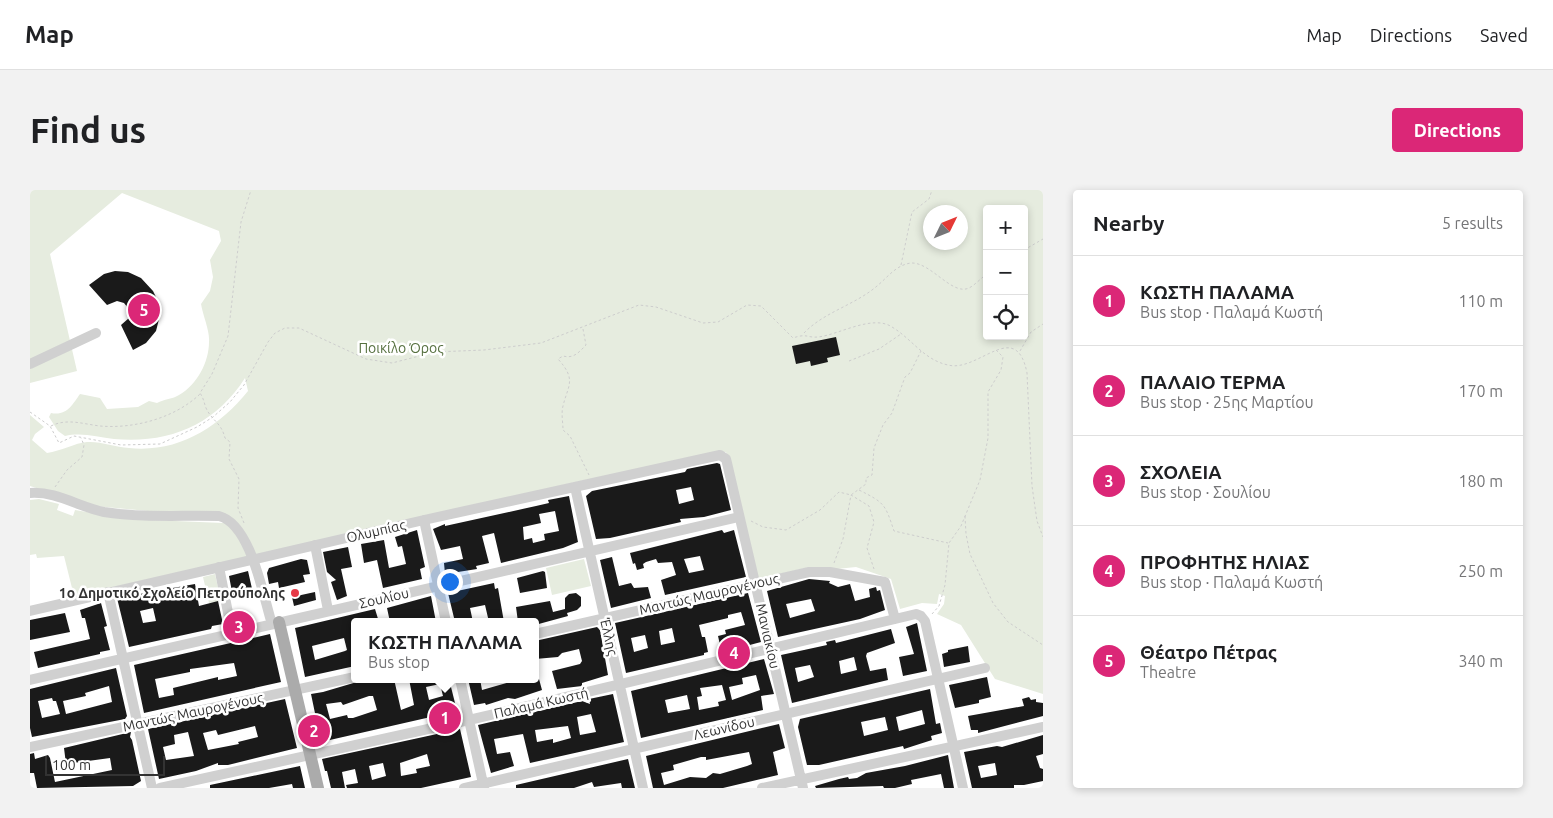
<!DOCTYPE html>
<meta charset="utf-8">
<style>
:root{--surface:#fff;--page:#f2f2f2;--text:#202124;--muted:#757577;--line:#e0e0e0;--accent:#db2777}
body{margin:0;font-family:Ubuntu,sans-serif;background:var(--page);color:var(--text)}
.controls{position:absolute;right:15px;top:15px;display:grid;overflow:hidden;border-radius:5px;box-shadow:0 2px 8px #0003}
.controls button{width:45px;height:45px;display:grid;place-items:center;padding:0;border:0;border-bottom:1px solid var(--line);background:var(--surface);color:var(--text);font:25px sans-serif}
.compass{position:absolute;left:893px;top:15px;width:45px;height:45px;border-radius:50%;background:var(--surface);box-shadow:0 2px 8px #0003;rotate:47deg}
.scale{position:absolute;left:15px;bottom:12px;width:120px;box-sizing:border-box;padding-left:5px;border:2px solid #333;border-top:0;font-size:14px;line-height:18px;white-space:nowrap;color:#333;-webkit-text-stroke:4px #fff;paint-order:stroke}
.you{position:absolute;left:419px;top:391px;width:18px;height:18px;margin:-12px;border:4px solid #fff;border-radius:50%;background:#1a73e8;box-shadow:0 0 0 8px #1a73e833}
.badge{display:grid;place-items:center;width:32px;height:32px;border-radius:50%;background:var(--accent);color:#fff;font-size:16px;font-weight:700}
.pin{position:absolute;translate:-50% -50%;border:2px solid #fff;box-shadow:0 1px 5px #0006}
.popup{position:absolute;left:321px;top:428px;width:188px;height:65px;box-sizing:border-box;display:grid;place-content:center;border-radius:5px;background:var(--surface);filter:drop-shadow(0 1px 4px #0005);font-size:16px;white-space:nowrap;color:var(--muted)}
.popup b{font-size:19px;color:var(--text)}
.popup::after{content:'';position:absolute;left:50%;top:100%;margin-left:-10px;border:10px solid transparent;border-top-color:var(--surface)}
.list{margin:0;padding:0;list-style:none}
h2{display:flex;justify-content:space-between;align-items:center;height:65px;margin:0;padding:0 20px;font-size:21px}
h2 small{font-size:16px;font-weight:400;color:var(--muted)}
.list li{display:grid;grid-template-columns:32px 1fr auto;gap:15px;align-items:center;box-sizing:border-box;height:90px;padding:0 20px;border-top:1px solid var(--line)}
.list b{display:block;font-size:19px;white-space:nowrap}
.list p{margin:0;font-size:16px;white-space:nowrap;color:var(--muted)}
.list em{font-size:16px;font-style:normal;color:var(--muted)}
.icon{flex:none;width:28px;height:28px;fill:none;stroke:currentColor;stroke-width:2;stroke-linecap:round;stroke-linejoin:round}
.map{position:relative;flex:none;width:1013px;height:598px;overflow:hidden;border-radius:5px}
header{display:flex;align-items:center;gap:30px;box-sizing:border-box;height:70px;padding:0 25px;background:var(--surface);border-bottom:1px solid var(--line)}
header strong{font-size:24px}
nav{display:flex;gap:28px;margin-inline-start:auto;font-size:18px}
.intro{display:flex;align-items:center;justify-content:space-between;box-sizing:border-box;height:120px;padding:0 30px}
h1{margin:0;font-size:35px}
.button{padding:12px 22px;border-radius:5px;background:var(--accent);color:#fff;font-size:18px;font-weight:700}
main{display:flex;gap:30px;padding:0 30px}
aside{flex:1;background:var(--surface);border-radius:5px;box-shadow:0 2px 8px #0003}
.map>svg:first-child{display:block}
.green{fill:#e6ecdf;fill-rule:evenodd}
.building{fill:#1a1a1a;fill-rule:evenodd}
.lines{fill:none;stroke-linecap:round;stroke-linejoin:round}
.path{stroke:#cdcdcd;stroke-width:1;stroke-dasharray:2.5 2.5;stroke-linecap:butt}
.minor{stroke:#d0d0d0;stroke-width:10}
.major{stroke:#ababab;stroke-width:12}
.poi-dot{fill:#e63946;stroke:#fff;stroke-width:2}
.labels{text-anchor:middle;stroke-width:5;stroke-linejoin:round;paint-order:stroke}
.park-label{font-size:14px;fill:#56703f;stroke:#fff}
.street-label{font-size:14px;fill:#333;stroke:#fff}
.poi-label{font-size:14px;font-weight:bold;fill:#333;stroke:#fff;text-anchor:end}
</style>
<header>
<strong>Map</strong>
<nav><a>Map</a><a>Directions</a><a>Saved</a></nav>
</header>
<div class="intro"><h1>Find us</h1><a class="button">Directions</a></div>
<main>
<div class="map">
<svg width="1013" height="598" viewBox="0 0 1013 598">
<rect width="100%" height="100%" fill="#fff"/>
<path class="green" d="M0,0H1013V504L965,489L931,435L907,424L914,414L915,406L909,404L907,414L892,413L870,419L861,389L826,377L797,380L780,377L728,389L696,262L546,292L44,406L34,366L7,368L6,364L0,365V310L9,309L29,314L27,320L43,326L45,320L98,329L193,333L202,329L65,316L0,296V225L14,237L5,244L2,250L17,263C31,261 45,253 57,252C70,251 85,257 99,258C148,263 188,238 218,201L215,188C185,235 139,254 84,249C68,247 51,242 35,246L28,241L19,227L21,223C37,226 42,215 50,204L70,208L77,219L108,217L119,211L127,213C134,209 143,209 149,205C167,195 179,172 179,152C180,141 173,126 171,114L180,101L183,87L180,70L191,51L189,41L92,3L20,64L47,181L0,193ZM957,19H994V146H957ZM901,22H931V52H901Z
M554,369L561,396L522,405L516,378Z
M185,384L191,411L179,413L173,387Z"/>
<path class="building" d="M85,81L98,82L111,88L123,101L129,113V129L126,141L116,153L103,160L91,135L99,128L98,118L94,113L87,111L77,115L59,95L74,84Z
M806,147L810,165L797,168L798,172L781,176L780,171L766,174L762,156Z
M687,273L690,274L701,320L674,327L650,329L651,332L580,348L566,349L556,306L562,301L655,282L657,279ZM661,297L664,310L649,314L646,300Z
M539,306L548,352L533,358L471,373L464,343L452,346L459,373L446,376L447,379L415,384L414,373L433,369L430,356L411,360L403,339L415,334V336L506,316L519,313L518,310ZM525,321L529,341L514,344L515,350L503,353L502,348L494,350L493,337L511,333L509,324Z
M387,340L395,377L390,379L392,389L353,398L347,370L334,373L331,354L354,350L359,378L376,374L372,356L368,357L365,347Z
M692,340L694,343L704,340L716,387L635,405L631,390L646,385L642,372L628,373L626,369L616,372L613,374L614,378L607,380L605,373L603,374L600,363ZM670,366L674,380L659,383L654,369Z
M318,357L322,377L311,379L317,406L307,410L301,392L306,390L297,382L293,362Z
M582,367L589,396L601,393L604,398L618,397L621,408L581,418L570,370Z
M271,369L277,370L280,384L273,385L275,392L249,398L248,392L239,394L237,383L239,378Z
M218,381L223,403L203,407L199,386Z
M513,381L515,382L517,398L490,403L487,388Z
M779,389L800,391L799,393L808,397L820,394L825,411L840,407L839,399L846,397L847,401L850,400L855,420L830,429L748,447L737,401ZM781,409L785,421L760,428L756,414Z
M464,393L465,399L468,398L474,432H459L455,415L440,418L443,432H425L418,403Z
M165,394L169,416L188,411L193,434L182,436L181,439L99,457L87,408ZM123,418L126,431L113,433L110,421Z
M285,402L286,410L264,416L262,407Z
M546,403L551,407V416L547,420L537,423L538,426L505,435V432H488L486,417L520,411L523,422L535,419V408L539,404Z
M718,403L731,452L697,461L696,458L691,459L688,446L696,444L695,440L715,435L711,422L698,425V428L669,435L672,447H675L678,462L674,463V465L596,483L585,433ZM642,438L645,452L631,455L629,441ZM615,445L618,458L604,462L601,448Z
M401,406L406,432H360L357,418Z
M71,413L77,436L74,437L80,460L70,462V464L8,478L4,462L60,449L55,428H52L50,420Z
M345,419L349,432H325V443L321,444L325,458V476L275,487L265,438ZM314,448L317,460L315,461L285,470L282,456Z
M35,423L40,442L0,450V430Z
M887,433L897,481L873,486L869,467L884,464L876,437Z
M567,437L570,440L578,485L552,493V496L527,499L522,481L550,474L552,471L549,459L532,463L528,467L505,469V451Z
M861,439L865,453L837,463L836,466L840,481L856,478L858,490L762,513L751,465L797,455L796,452L805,450L806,453ZM824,467L827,480L811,484L809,471ZM780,475L784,487L768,492L765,478Z
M240,444L251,492L114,523L104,475ZM204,473L207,486L188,490V487L143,498L144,505L129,508L125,489L160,482V479Z
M938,456L940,472L914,477L912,464L918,462V460Z
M734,469L744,504L731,506L733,520L611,548L601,501ZM726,485L730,500L702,510L699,497L713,494L712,488ZM692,495L696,510L688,512L689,516L669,520L667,507L672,506L670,498ZM657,505L660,519L638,523L635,510Z
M86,478L97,526L95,529L2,547L0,538V499ZM79,496L82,512L36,524L33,511L56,506L55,503ZM22,508L23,511H26L30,524L12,528L8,511Z
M957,487L961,507L949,510V513L925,518L919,495Z
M337,489H364L371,520L384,515L379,489H419L427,521L291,552L281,504L293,502ZM410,494L413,506L399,510L396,497ZM339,506H343L347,520L323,528H318L317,525L300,529L296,514L311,512L313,515Z
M438,489H450L452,500L480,492L479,489H509L512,500L485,509L478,508L456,515L455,513L444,515Z
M900,499L906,534L910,533L912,543L901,546L902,550L874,559L873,556L789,575H777L768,537L770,529ZM892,520L895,534L869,541L866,527ZM855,527L858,540L834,546L831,532Z
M583,504L594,552L500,573L493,544L464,549L467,564L480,562L484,576L461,583L448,535L552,511L560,514L559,509ZM561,524L566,542L550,545L547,527ZM538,536L541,548L523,553V549L507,552L505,540Z
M999,507L1001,510L1006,509V512L1013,513V526L948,543V540H941L938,526L994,516L992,509Z
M255,509L267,558L198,575H188V573L166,581L129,589L118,539ZM225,536L228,547L208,552L209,554L178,560L173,543L186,540L188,545ZM158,542L164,566L136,570L133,557L145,554L144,545Z
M749,534L755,558L743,562L748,585L693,598H623L616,566ZM719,562L722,574L717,576L690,584L683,583L676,588L660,587L634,595L631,583L644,580L643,575L671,567H676V570Z
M430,539L441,587L391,598H317L316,595L328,593L325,579L312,582L315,598H301L297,581H295L292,569ZM397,564L400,576L386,579L387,583L371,586L370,573ZM353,573L356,586L342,590L339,576Z
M101,542L100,547L102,550L111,591L103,596L7,598L4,583H0V564L4,563L5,569L18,565L20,568L25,592L82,580L80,568L36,574L34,558Z
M1013,545V564L1006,566L1010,578L1013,579V591L994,595H984V598H942L934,562L967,556L972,557ZM965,573L967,585L951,588L948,576Z
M918,565L924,598H914L911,584L881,590L882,594L865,598H854L853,596L786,598L785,596L809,589L818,587L819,589L827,588L836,583L875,576Z
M598,569L605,598H592L591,593L564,597L562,592L544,598H486V595Z
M270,576L275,598H263L262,594L239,598H180V595Z"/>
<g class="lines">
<path class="path" d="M994,60L1013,49
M871,75L882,22L899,9L902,0
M553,139L556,155C549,162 544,169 533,166L528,169C547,190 538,195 533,216C531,223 533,233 533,240L540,246L559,285
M774,143C794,122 825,115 847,96C858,87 866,75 881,73C901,72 922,106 939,98C945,95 951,88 957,84
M990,161L1001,142L1013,134
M819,171L849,159L871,144
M0,222L20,236L29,253L44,246L91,255L130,254L167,237L183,227L200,212L214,195L238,152L245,143L255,138H269L336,169L362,173L405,162L454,160L511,153L609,115L626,117L673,133L688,132L717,115L731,116L763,148C777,143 777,148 788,147C808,145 843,124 862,137C882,149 894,170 918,175C948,183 986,127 997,183L1002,296L1007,331L1013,347
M21,236C37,228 53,234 70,236C104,239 145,228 170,204
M25,297L37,280L52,267L54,255L51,248
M829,300C855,313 855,314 864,341L918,353
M935,326L936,344L940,364L963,413L978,432L1013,455
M721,331L733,337L756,340L790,320L809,302L821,305L836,294V288L842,285L844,258L853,235L862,223L875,187L880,183L891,161
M214,333L208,318L209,289L199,269L200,252L195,248C191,232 182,231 176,218C174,213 174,209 170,203L182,184L198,146L211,32L221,0
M804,373L813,349L821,305L839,316L844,332L837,358L844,379
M902,424L909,416L915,395L919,353L931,336L950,290L958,248V202L971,180L973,167L966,160"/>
<path class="minor" d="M0,174L66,143
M545,297L613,598
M0,303C26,301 49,317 74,322C112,328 151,325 189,326C221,334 233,406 242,434
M394,330L416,432
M285,355L298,420
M189,377L202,443
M78,402L122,598
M0,421L394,330L690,265L696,269L697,273L773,598
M505,444L779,382H800L855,392L865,429
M430,489L454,598
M0,490L709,327
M0,557L325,487
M130,598L439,530L886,424L891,426L895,431L933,598
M434,598L955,478
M732,598L1013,537"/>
<path class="major" d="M249,432L288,598"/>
</g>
<circle class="poi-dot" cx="265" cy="403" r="5"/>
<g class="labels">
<g class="park-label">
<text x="371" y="163">Ποικίλο Όρος</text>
</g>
<g class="street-label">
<text transform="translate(346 341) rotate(-13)" y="5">Ολυμπίας</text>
<text transform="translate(679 404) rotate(-13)" y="5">Μαντώς Μαυρογένους</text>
<text transform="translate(354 408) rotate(-13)" y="5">Σουλίου</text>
<text transform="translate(738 446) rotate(77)" y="5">Μανιακίου</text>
<text transform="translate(579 447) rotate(77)" y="5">Έλλης</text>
<text transform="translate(511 513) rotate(-13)" y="5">Παλαμά Κωστή</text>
<text transform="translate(163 522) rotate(-12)" y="5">Μαντώς Μαυρογένους</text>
<text transform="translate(694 538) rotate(-13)" y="5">Λεωνίδου</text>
</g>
<g class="poi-label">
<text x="255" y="408">1ο Δημοτικό Σχολείο Πετρούπολης</text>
</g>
</g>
</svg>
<div class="controls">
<button>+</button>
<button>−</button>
<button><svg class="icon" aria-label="locate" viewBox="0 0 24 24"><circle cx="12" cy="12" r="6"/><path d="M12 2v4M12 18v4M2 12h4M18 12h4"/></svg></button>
</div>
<svg class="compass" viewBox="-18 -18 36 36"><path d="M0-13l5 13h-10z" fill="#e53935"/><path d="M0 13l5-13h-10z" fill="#757577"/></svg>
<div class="scale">100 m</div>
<div class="you"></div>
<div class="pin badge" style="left:415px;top:528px">1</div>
<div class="popup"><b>ΚΩΣΤΗ ΠΑΛΑΜΑ</b>Bus stop</div>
<div class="pin badge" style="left:284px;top:541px">2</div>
<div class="pin badge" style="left:209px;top:437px">3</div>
<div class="pin badge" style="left:704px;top:463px">4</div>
<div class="pin badge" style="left:114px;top:120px">5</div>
</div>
<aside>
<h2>Nearby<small>5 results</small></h2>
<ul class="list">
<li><span class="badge">1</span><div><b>ΚΩΣΤΗ ΠΑΛΑΜΑ</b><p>Bus stop · Παλαμά Κωστή</p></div><em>110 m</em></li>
<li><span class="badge">2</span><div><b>ΠΑΛΑΙΟ ΤΕΡΜΑ</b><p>Bus stop · 25ης Μαρτίου</p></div><em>170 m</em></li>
<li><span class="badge">3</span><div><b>ΣΧΟΛΕΙΑ</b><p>Bus stop · Σουλίου</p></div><em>180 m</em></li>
<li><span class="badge">4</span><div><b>ΠΡΟΦΗΤΗΣ ΗΛΙΑΣ</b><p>Bus stop · Παλαμά Κωστή</p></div><em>250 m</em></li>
<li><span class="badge">5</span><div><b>Θέατρο Πέτρας</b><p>Theatre</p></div><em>340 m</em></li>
</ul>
</aside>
</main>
